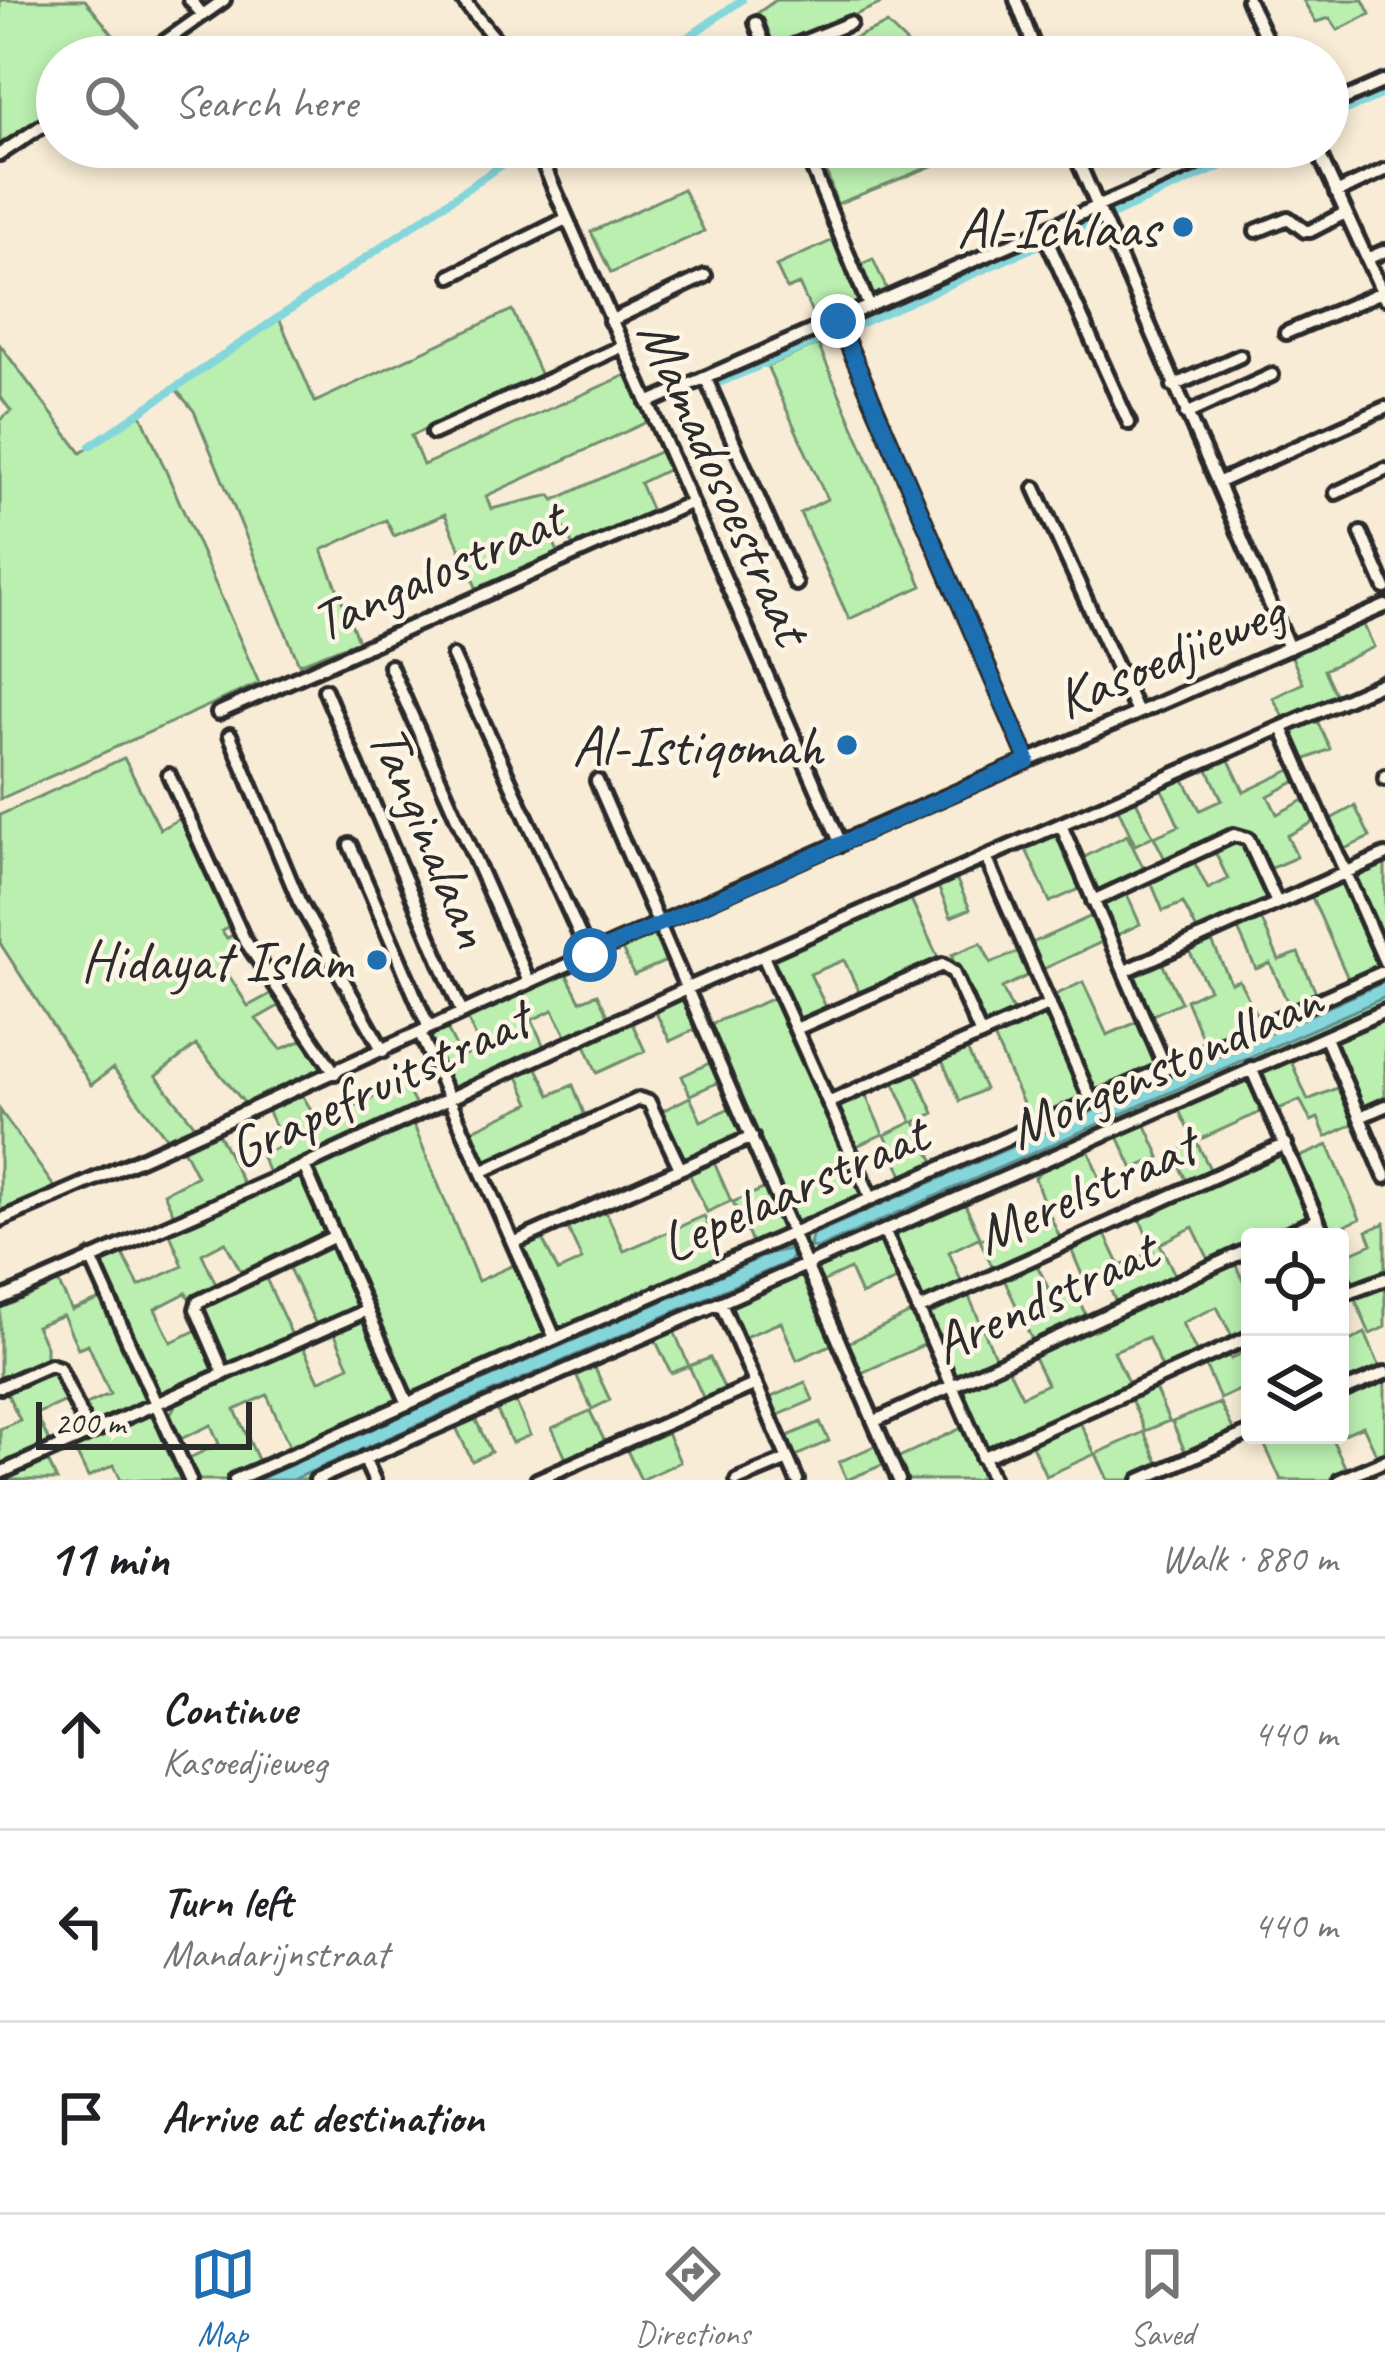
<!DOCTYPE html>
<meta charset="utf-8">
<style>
:root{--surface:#fff;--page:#f6f6f6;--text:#202124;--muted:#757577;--line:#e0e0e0;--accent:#1f6fb2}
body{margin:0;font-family:Caveat,sans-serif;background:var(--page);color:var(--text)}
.controls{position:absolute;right:36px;bottom:36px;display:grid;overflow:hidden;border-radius:12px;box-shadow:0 6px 18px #0003}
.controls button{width:108px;height:108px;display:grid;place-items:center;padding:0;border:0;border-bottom:3px solid var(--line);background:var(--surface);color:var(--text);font:60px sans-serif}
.scale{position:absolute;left:36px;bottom:30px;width:216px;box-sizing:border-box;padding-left:12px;border:6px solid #2b2b2b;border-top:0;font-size:33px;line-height:42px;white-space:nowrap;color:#2b2b2b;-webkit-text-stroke:9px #fcf5e5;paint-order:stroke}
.stop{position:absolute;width:36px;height:36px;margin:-27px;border:9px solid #1f6fb2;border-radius:50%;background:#fff}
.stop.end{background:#1f6fb2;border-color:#fff;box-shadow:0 3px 12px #0008}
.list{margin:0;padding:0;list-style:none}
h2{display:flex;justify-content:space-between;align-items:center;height:156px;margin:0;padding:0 48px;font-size:51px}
h2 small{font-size:39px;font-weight:400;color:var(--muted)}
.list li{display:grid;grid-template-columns:78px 1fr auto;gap:36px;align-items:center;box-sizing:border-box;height:192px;padding:0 48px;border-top:3px solid var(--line)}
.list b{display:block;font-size:45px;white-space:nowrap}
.list p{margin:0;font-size:39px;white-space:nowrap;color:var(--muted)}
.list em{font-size:39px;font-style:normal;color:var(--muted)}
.icon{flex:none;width:66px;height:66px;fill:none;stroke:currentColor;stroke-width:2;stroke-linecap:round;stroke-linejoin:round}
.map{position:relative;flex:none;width:1385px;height:1480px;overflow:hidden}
.search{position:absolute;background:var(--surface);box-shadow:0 6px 18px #0003;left:36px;right:36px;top:36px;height:132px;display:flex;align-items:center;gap:30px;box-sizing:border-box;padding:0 42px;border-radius:66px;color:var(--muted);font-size:45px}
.sheet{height:732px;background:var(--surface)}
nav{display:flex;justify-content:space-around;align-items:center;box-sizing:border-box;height:168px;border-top:3px solid var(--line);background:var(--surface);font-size:33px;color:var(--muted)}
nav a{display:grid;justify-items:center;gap:6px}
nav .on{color:var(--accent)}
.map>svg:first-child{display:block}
.green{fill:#baefb0;stroke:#728d6e;stroke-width:3}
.water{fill:#85d6db;stroke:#619295;stroke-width:3}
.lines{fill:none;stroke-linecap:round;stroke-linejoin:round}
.canal{stroke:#85d6db;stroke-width:8}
.minor-casing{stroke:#2b2b2b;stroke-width:20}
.minor{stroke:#fcf5e5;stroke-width:10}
.route{stroke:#1f6fb2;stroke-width:15}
.poi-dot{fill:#1f6fb2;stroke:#fcf5e5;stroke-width:4.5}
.labels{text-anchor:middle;stroke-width:9;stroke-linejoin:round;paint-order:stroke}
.poi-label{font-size:57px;fill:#2b2b2b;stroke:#fcf5e5;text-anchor:end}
.street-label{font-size:57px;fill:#2b2b2b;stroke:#fcf5e5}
</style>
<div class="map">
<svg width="1385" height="1480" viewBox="0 0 1385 1480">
<rect width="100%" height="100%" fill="#f8ecd6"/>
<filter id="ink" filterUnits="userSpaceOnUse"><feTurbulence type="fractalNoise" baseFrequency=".00833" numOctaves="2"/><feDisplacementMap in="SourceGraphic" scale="24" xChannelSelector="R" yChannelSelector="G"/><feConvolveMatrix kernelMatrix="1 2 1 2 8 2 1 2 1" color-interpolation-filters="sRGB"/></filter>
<g filter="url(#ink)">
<path class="green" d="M0,0H85L130,56L57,57V107L0,147Z
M776,0H889L770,53L759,21L752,17Z
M1303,0H1363L1370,14L1338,30L1330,18L1316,22Z
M887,24L921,57H835L831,48Z
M855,147H979L837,204L823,161Z
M683,189L704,231L611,273L591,232Z
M838,238L864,304L818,326L799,284L787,289L776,266Z
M873,259L889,294L871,300L855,267Z
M512,310L542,378L411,436L423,465L631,373L651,420L486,496L491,509L551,495L554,500L663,450L671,468L640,483L654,516L575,550L564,528L550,533L560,557L479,594L445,514L394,536L386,520L322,550L358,641L299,664L194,411L175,388L279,318L315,402Z
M818,344L922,586L849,619L800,513L827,499L767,366Z
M0,345L81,453L140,412L259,683L0,799V420L11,411L0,396Z
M1361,619L1374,647L1324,670L1337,698L1286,721L1273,698L1303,683L1289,650Z
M1315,716L1330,749L1300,762L1289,732Z
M1227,756L1244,792L1295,768L1300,779L1268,796L1277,814L1308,798L1317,820L1287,836L1297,857L1267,870L1247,834L1167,863L1154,837L1179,826L1160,785L1182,776L1200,810L1222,800L1206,765Z
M124,758L160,829L185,816L232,923L222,931L227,938L237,933L244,945L218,958L248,1006L276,991L284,1003L256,1019L281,1049L308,1038L329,1068L246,1105L196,1045L156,1076L198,1129L169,1141L113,1068L91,1085L0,943V815Z
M1134,796L1153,836L1135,845L1116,804Z
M1355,806L1370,837L1340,851L1327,821Z
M1058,831L1084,887L1050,902L1024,845Z
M1127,835L1146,873L1098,893L1092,890L1079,860Z
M1232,838L1246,841L1270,902L1199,934L1183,903L1163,911L1149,877L1192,858L1208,889L1228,879L1213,848Z
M1385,859V952L1353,877Z
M955,876L970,909L951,917L937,884Z
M1336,881L1346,883L1380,958L1378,969L1350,983L1310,893Z
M1124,888L1140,924L1113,937L1098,905L1101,900Z
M909,895L940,962L861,996L844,960L810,974L828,1011L805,1021L794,1017L770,960L773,956Z
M1094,915L1106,940L1041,970L1030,944Z
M1260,916L1279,960L1298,953L1318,997L1291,1010L1270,963L1256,969L1237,927Z
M653,931L671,959L634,975L621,947Z
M1210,937L1231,983L1239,980L1261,1023L1210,1046L1200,1033L1186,1000L1209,989L1187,947Z
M981,943L991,963L1023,950L1033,973L1002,988L1015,1016L984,1028L979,1025L951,955Z
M1160,959L1181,1002L1148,1017L1131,979L1132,973Z
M565,971L580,1001L597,994L610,1019L567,1037L553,1010L532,1020L545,1049L455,1089L448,1087L428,1040L429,1032L445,1025L461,1057L480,1048L466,1015Z
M1385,974V982L812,1235L810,1247L818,1248L1385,997V1005L848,1245L818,1257L807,1254L803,1234Z
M1083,982L1107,1035L1142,1020L1159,1065L1094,1095L1051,997Z
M779,996L865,1196L803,1227L793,1220L708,1025Z
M679,997L688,999L700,1027L670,1041L654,1009Z
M1046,1010L1086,1094L1085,1099L1032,1124L992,1033Z
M1385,1012V1100L1364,1107L1334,1038Z
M630,1019L645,1051L597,1073L584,1042Z
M965,1045L985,1089L960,1101L940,1056Z
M1288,1054L1308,1100L1344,1085L1359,1121L1326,1137L1318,1118L1311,1121L1300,1100L1274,1111L1257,1073Z
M714,1061L723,1080L690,1095L682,1076Z
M534,1062L550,1095L573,1085L586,1119L484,1163L469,1132L530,1103L515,1070Z
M913,1069L934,1113L915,1122L936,1166L905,1180L885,1135L912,1122L892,1079Z
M1250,1075L1267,1109L1194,1142L1176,1104Z
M404,1083L417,1108L270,1175L261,1155L284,1144L266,1108L301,1093L319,1123Z
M863,1089L883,1134L852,1148L834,1108L835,1103Z
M690,1097L701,1121L734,1106L744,1133L741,1138L684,1161L660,1112Z
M0,1110L57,1191L0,1214Z
M411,1118L478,1281L518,1263L548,1334L545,1339L410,1397L310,1167Z
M1143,1119L1160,1157L1133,1169L1116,1132Z
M216,1129L245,1187L175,1217L164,1193L197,1176L181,1145Z
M1197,1143L1213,1175L1189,1186L1173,1153Z
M1086,1144L1101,1182L1045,1206L1035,1178L1040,1171L1050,1167L1054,1159Z
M1328,1145L1360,1219L1328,1233L1295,1159Z
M1282,1150L1311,1217L1308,1221L1272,1237H1250V1247L1211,1264L1193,1227L1160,1244L1177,1279L1118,1307L1104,1275L1085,1282L1069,1244L1103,1230L1120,1266L1153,1251L1138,1214Z
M712,1158L731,1201L707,1212L687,1169Z
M294,1172H303L329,1234L244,1277L225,1242L202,1254L218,1289L192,1303L186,1293L155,1309L171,1342L201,1328L218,1373L158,1397L99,1267L105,1256L120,1249L139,1286L183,1266L168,1229Z
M770,1186L786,1223V1232L754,1246L733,1202Z
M963,1200L980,1237L949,1252L963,1286L922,1303L890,1237L892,1231Z
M603,1205L624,1251L704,1216L723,1261L559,1332L521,1242L540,1234L558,1271L582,1260L565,1222Z
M1047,1209L1062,1242L995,1273L980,1240Z
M1385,1223V1274L1355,1286L1350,1284L1340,1258L1372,1244L1367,1231Z
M879,1237L884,1239L902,1278L861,1295L850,1269L820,1283L815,1271L818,1264Z
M788,1240L799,1258L792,1267L310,1480H292L790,1261L786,1249L257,1480H239Z
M329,1242L335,1246L361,1309L319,1331L287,1264Z
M1233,1259L1250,1296V1335L1235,1342L1217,1307L1182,1323L1199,1357L1164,1372L1148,1337L1114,1351L1130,1387L987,1452L981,1449L955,1389L1005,1362L1022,1396L1047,1384L1031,1351Z
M1035,1261L1051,1294L1072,1285L1088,1320L1034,1344L1002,1275Z
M263,1272L295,1342L226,1367L201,1304Z
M792,1272H806L837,1342L797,1360L781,1322L740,1339L727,1307L728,1303Z
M56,1278L72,1310L106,1297L151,1399L149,1405L91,1428L80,1407L110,1394L88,1344L78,1348L63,1315L36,1326L46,1346V1363L0,1383V1303Z
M1385,1281V1327L1370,1334L1354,1297Z
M967,1292L997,1361L952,1380L923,1316L926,1311Z
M913,1312L928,1343L859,1374L846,1344Z
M364,1317L402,1401L292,1452L267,1395L235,1410L261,1466L229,1480H193L185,1460L219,1444L211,1425L176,1441L167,1420L180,1396L301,1343L319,1381L349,1366L333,1330Z
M672,1326L689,1366L710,1358L727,1394L706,1404L689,1366L671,1373L653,1335Z
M1365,1333L1382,1372L1340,1390V1346Z
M1250,1340V1385L1220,1399L1204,1362L1226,1351L1231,1359L1242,1353L1239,1346Z
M592,1362L610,1400L592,1409L574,1370Z
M47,1368L55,1369L70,1399L36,1414L52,1447L0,1470V1429L20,1420L4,1387Z
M1385,1376V1458L1379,1460L1363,1426L1332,1439L1348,1473L1332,1480H1281L1260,1435H1340V1395Z
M805,1382L813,1400L774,1417L767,1399Z
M1153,1384L1169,1421L1145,1431L1129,1395Z
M513,1395L530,1435L512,1443L494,1404Z
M1220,1403L1236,1435L1187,1456L1172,1422Z
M153,1410L188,1480H121L114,1465L88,1477L72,1444Z
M590,1411L607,1446L568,1463L552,1428Z
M473,1414L491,1452L472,1461L454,1423Z
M1078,1418L1095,1454L1046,1476L1029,1439Z
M820,1422L829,1441L789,1459L781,1439Z
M964,1427L986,1475L975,1480H904L895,1459Z
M665,1428L680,1462L641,1480L625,1446Z
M1144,1432L1161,1469L1136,1480H1108L1096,1454Z
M879,1444L887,1463L847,1480L839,1462Z
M46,1457L57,1480H0V1476Z"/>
<path class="water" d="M1385,982V997L818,1248L810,1247L812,1235Z
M790,1249L794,1253L790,1261L292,1480H257L771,1253Z"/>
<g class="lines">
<path class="canal" d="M659,57L742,0
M1328,118L1385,93
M1107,217L1264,147
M850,328L1092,222
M764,364L834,334
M721,382L757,367
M90,446L528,147"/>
<defs>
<path id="minor" d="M190,0L203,15
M463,0L510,57
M1016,0L1038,57
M1248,0L1275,57
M756,23L769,57
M769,56L850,23
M143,57L224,0
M1328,106L1385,81
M804,147L869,306
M1072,147L1289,648
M1316,147L1385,298
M0,154L57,116
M533,154L542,161L841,844
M1336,193L1385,170
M1043,231L1129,423
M1256,231L1288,218L1305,231H1310L1345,213
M1367,259L1385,251
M451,276L564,220
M610,321L705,276
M838,321L1028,761
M1286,333L1382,292
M706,379L796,584
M1173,386L1240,356
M647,403L1234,147
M1186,414L1272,375
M433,433L621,347
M1217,483L1385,408
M1035,488L1137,712
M1336,493L1385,470
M1361,533L1385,588
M453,656L589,955
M390,666L529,982
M325,690L462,1013
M218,713L690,503
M1282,728L1385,962
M230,735L299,901L383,1051
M169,775L244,939L335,1073
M1385,776V779
M597,781L899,1480
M1061,825L1166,1069
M350,845L429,1028
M986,857L1091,1100
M1093,901L1234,835L1248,839L1277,903
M763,956L871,1198
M1125,971L1385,855
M796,1029L942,965L953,972L981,1035
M420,1033L555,1338
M1326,1038L1385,1177
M1251,1068L1325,1237
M830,1102L1050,1004
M1360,1117L1385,1106
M304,1166L408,1404
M483,1171L639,1099L649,1102L680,1168
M0,1220C198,1136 392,1044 587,956C852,836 1119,721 1385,606
M885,1232L993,1480
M1279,1237L1318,1220
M513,1243L752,1137
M91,1258L190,1480
M1340,1273L1348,1293
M1340,1296L1385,1279
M0,1299L304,1166L688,988L1385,682
M721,1304L797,1480
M918,1310L1286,1144
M224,1374L196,1309L198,1302L333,1237
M0,1387L50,1365L59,1368L89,1433
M1340,1392L1385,1373
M875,1421L1250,1249
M364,1458L374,1480
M982,1458L1250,1337
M0,1473L365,1311
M235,1480L1385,971
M316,1480L1385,1011
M537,1480L756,1384
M737,1480L788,1459
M1140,1480L1250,1432
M1340,1480L1385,1461"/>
</defs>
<use href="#minor" class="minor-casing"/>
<use href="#minor" class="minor"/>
</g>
</g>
<g class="lines" filter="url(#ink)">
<path class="route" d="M590,955L1028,761L838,321"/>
</g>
<g class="poi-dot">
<circle cx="1183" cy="227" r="12"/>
<circle cx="847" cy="745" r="12"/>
<circle cx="377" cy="960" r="12"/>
</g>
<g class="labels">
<g class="poi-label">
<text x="1159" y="247">Al-Ichlaas</text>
<text x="823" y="765">Al-Istiqomah</text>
<text x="353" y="980">Hidayat Islam</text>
</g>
<g class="street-label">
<text transform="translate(726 481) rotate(66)" y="20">Mamadosoestraat</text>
<text transform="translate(437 569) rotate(-24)" y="20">Tangalostraat</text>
<text transform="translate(1169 654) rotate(-23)" y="20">Kasoedjieweg</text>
<text transform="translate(432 835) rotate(67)" y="20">Tanginalaan</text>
<text transform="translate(1164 1063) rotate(-24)" y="20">Morgenstondlaan</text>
<text transform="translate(378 1083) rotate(-25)" y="20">Grapefruitstraat</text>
<text transform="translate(793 1187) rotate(-24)" y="20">Lepelaarstraat</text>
<text transform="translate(1085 1189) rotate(-24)" y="20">Merelstraat</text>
<text transform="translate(1044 1296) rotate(-25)" y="20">Arendstraat</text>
</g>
</g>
</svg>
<div class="controls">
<button><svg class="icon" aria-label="locate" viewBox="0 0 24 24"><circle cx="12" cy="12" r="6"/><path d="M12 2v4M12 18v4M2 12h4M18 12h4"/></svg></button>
<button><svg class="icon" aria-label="layers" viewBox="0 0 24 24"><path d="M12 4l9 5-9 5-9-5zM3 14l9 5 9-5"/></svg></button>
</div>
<div class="scale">200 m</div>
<div class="stop" style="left:590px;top:955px"></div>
<div class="stop end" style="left:838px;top:321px"></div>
<div class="search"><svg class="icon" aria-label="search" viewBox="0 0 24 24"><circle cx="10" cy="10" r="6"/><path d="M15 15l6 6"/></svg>Search here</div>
</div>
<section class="sheet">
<h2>11 min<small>Walk · 880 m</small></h2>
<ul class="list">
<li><svg class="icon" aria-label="ahead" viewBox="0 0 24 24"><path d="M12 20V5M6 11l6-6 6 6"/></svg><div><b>Continue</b><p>Kasoedjieweg</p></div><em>440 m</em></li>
<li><svg class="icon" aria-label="left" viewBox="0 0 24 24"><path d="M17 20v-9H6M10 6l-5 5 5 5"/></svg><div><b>Turn left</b><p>Mandarijnstraat</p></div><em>440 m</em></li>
<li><svg class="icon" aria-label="arrive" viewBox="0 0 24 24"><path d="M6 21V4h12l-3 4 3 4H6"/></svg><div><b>Arrive at destination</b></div></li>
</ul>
</section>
<nav>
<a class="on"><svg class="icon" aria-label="map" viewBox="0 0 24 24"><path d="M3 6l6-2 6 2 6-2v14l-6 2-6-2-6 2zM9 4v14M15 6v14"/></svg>Map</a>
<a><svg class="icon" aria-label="directions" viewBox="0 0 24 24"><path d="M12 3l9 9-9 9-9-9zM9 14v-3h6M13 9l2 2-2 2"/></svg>Directions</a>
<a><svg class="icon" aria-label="saved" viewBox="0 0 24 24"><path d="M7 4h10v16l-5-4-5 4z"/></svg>Saved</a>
</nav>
